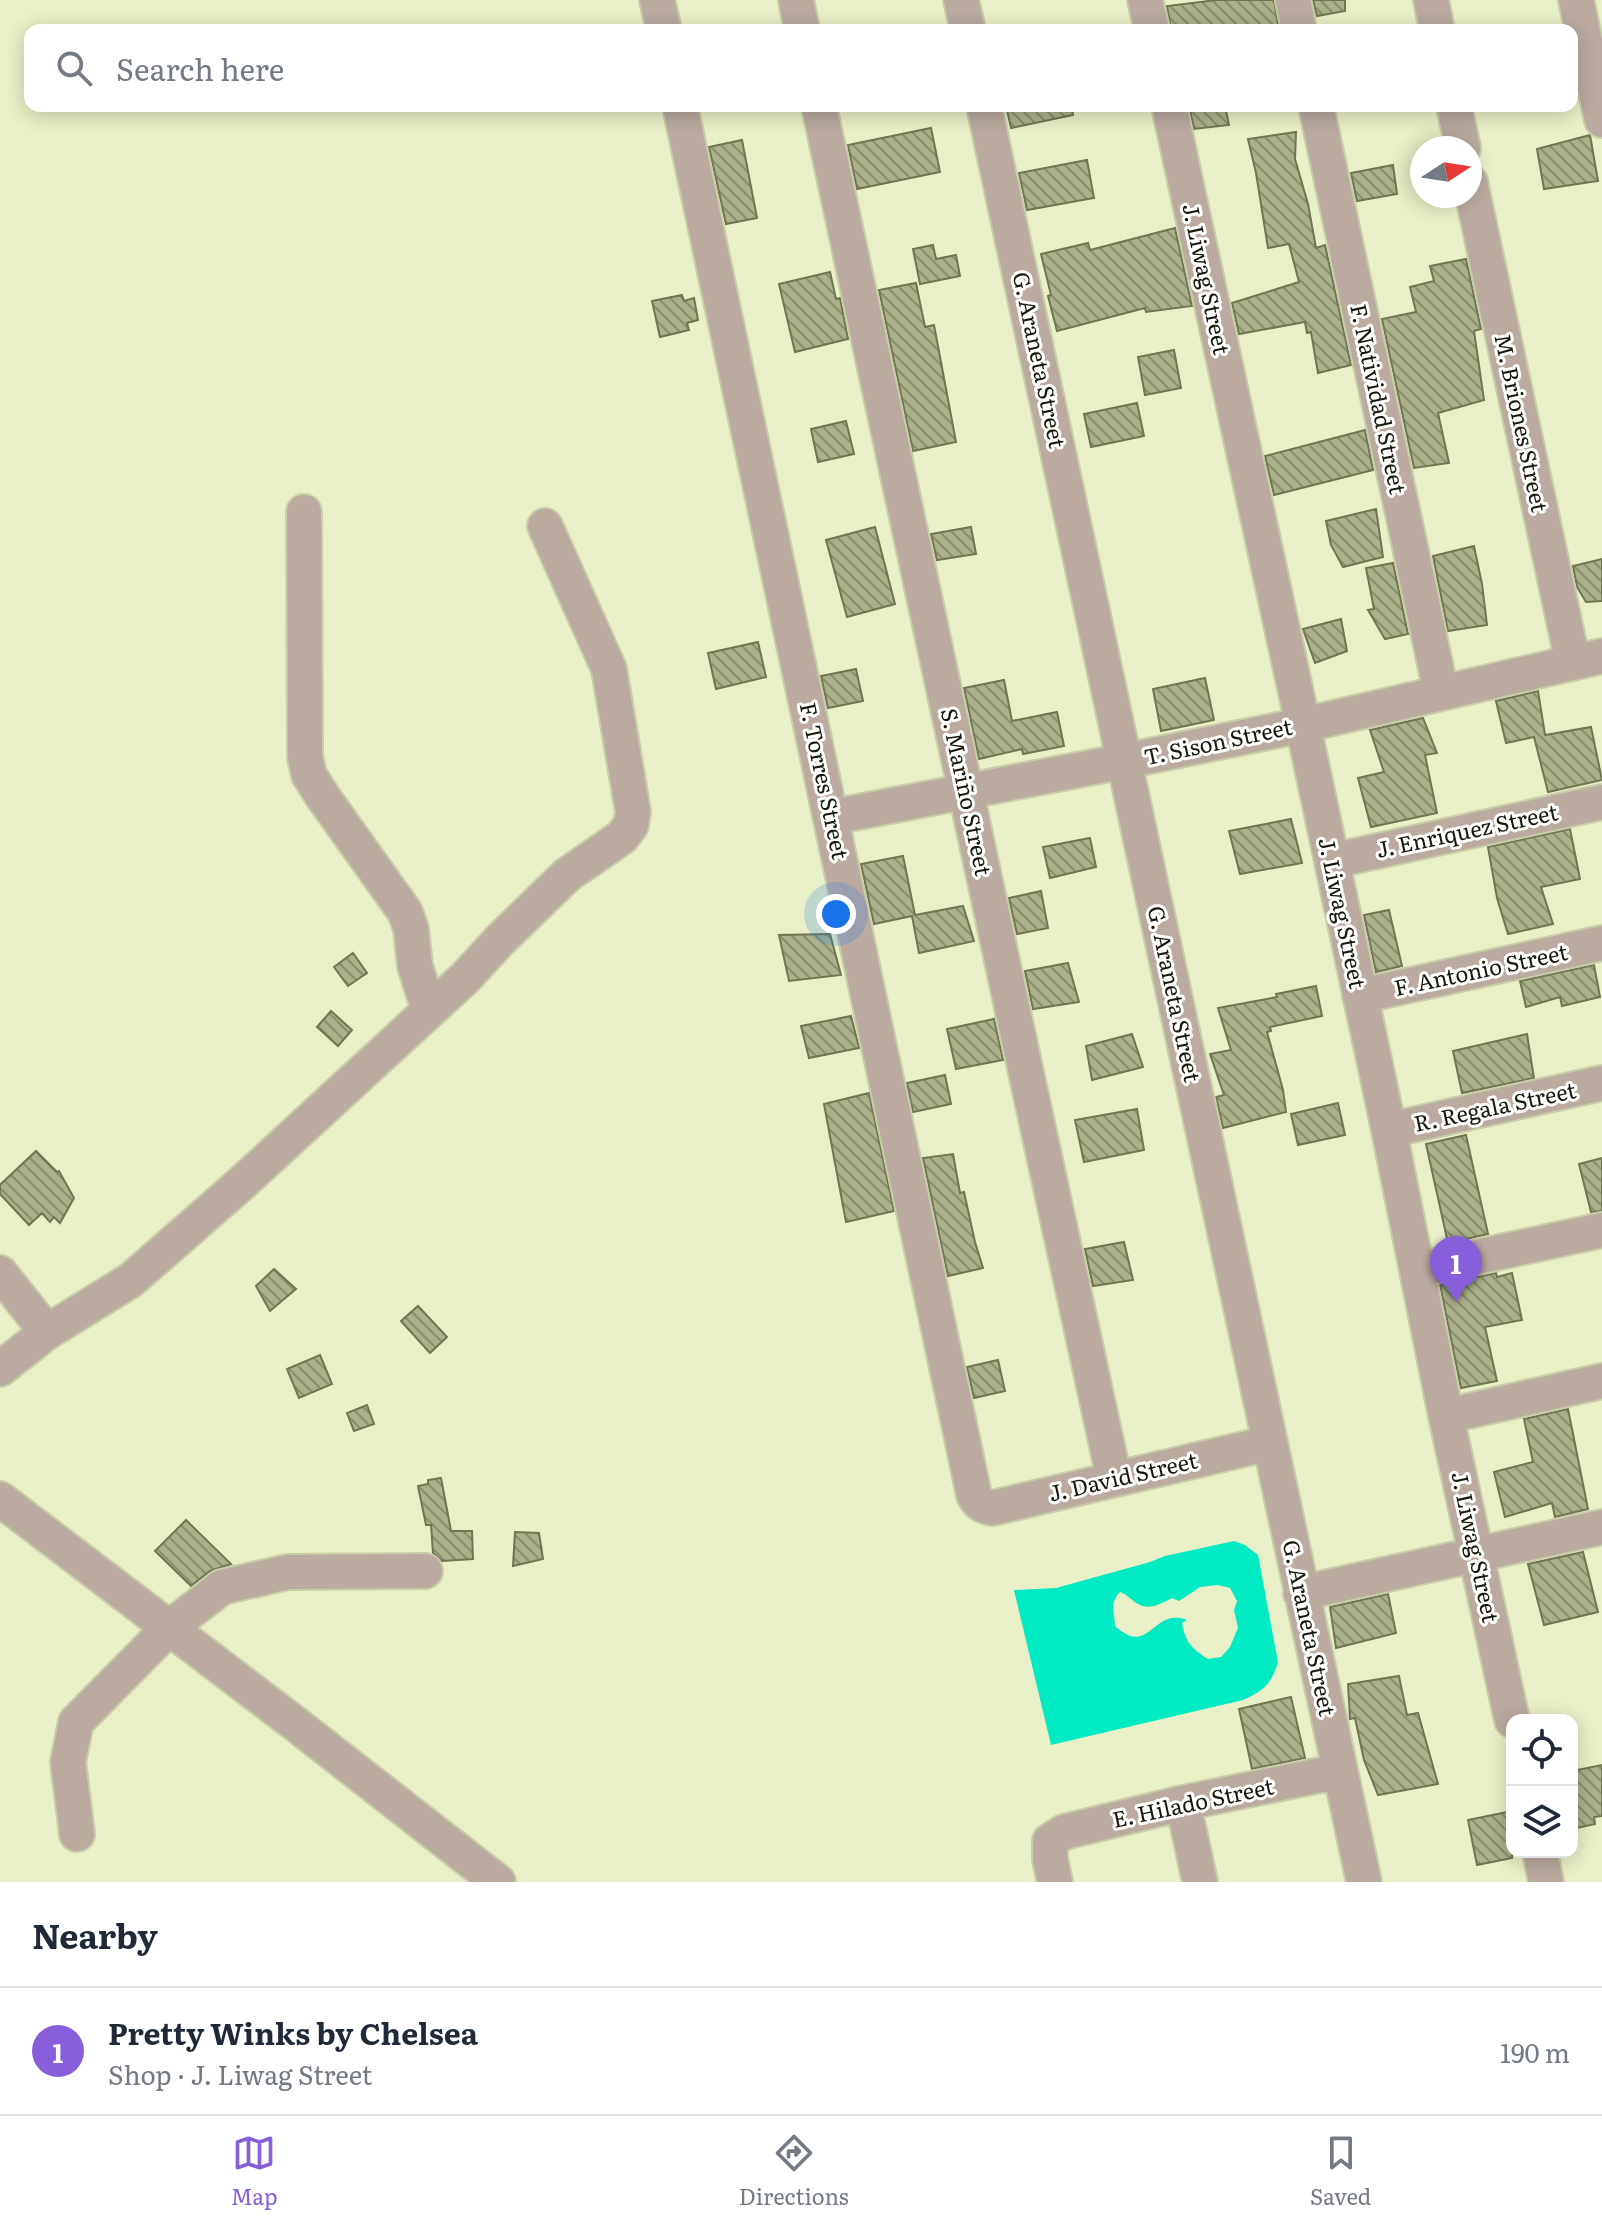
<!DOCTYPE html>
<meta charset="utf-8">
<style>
:root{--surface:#fff;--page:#f6f6f7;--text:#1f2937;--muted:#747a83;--line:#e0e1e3;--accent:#875fda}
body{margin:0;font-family:Literata,serif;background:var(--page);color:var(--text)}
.controls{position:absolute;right:24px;bottom:24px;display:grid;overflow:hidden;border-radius:16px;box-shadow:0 4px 20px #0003}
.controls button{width:72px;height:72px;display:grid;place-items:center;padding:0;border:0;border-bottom:2px solid var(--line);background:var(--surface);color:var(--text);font:40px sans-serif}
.compass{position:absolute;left:1410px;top:136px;width:72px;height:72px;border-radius:50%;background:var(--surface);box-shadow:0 4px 20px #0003;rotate:78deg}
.you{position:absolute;left:836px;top:914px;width:28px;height:28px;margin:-20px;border:6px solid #fff;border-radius:50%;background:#1a73e8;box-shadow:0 0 0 12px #1a73e833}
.badge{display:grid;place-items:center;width:52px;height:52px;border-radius:50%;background:var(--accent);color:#fff;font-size:26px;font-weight:700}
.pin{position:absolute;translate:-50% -66px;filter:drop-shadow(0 2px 4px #0008)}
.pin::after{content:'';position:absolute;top:42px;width:28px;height:24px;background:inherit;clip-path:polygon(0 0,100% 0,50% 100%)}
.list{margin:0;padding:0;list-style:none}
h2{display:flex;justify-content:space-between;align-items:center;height:104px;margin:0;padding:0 32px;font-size:34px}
h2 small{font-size:26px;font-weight:400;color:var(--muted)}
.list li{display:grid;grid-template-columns:52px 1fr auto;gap:24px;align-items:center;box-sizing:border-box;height:128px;padding:0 32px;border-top:2px solid var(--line)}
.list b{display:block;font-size:30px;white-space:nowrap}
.list p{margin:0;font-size:26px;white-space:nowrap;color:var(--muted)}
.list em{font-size:26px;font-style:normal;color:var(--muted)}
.icon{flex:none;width:44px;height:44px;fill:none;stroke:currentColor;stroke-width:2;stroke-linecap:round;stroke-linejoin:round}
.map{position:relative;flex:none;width:1602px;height:1882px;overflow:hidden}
.search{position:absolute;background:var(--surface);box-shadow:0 4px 20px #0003;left:24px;right:24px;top:24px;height:88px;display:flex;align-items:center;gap:20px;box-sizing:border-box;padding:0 28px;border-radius:16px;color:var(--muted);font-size:30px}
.sheet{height:232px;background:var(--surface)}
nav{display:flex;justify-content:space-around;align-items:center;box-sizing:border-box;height:112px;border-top:2px solid var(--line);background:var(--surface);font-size:22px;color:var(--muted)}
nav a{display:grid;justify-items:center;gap:4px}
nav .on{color:var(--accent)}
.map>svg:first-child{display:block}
.water{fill:#00eac3;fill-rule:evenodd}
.building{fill:url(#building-back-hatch);stroke:#707552;stroke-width:2}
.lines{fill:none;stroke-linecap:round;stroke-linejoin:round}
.minor-casing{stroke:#c7cda9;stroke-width:38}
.minor{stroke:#baaaa0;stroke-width:34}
.labels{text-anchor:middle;stroke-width:6;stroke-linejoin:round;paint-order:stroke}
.street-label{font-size:22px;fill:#16180a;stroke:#fff}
</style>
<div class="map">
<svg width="1602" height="1882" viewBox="0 0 1602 1882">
<defs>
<pattern id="building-back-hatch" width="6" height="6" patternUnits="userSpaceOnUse" patternTransform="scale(2)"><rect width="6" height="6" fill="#abb18b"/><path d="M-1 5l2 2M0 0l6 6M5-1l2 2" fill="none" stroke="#8a8f70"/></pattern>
</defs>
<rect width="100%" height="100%" fill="#e9efc7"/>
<path class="water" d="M1234,1541L1245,1545L1258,1555L1278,1662C1271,1685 1264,1690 1243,1700L1051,1745L1014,1590L1056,1588L1150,1562L1165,1556ZM1218,1585L1230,1588L1237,1601L1234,1610L1238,1628L1230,1647L1221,1657L1208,1659C1192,1649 1185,1642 1182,1623L1187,1620C1152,1607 1150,1658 1115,1626C1114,1613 1110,1601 1120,1592C1128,1595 1131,1600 1138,1604C1149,1611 1162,1603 1172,1598L1179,1601L1200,1587Z"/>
<path class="building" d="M1217,0H1274L1279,30H1171L1167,6Z
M1313,0H1345V11L1317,16Z
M1006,106H1072L1073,115L1011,128Z
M1189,106H1225L1229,125L1194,129Z
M931,128L940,172L857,189L848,145Z
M1296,132L1295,159L1308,204L1316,248L1325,245L1351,365L1318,373L1311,332L1307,333L1305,322L1239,334L1232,303L1299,282L1289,244L1268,248L1256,173L1248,139Z
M1590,135L1598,181L1544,189L1537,149Z
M742,140L757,218L726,224L709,147Z
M1087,160L1094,198L1027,210L1019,173Z
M1393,165L1397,194L1357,201L1351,173Z
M1175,228L1192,306L1146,312L1145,308L1057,331L1048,296L1051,295L1041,254L1088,243L1090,250Z
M933,245L936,259L956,255L960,276L920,284L913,249Z
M1466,259L1481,329L1474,331L1484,400L1438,413L1449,463L1414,468L1382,319L1416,312L1410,287L1434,281L1430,266Z
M830,272L836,299L840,298L848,339L795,352L779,284Z
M916,283L925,327L934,325L956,442L913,451L879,290Z
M682,295L684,301L694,298L698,320L687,323L689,330L660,337L652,301Z
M1174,350L1181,388L1145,395L1138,357Z
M1137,403L1144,436L1091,447L1084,414Z
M846,421L854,454L818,462L811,429Z
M1365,430L1373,470L1274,495L1265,456Z
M1376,509L1383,557L1343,567L1331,545L1326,521Z
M875,527L895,604L847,617L826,540Z
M971,527L976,554L937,560L931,534Z
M1474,546L1482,584L1487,625L1448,631L1433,556Z
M1602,559V601L1586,602L1577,587L1573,566Z
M1393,563L1408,634L1385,639L1368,610L1374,609L1366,568Z
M1341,619L1347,651L1315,663L1303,629Z
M758,642L766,677L716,689L708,653Z
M856,669L863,701L828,708L821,676Z
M1205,678L1214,720L1161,731L1153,689Z
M1004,680L1012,721L1057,712L1064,746L1023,754L1022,749L979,759L964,688Z
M1538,691L1545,735L1591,727L1602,780L1548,792L1534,737L1506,743L1496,701Z
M1423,718L1437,753L1425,755L1437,813L1371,827L1358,778L1384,772L1370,730Z
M1291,819L1302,863L1240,874L1229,831Z
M1570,829L1580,879L1541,887L1553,924L1508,934L1497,898L1488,847Z
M1090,838L1096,867L1050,878L1043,847Z
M903,856L915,915L963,906L974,941L919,953L912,916L874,924L861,864Z
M1041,891L1048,928L1017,934L1009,898Z
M1389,910L1402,966L1376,972L1364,915Z
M830,934L841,975L789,981L779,935Z
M353,953L367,973L348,986L334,967Z
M1068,963L1079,1002L1033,1009L1025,971Z
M1594,965L1600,997L1562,1006L1560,997L1526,1007L1520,981Z
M1316,986L1322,1016L1270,1027L1271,1031L1267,1032L1283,1090L1286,1112L1223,1128L1216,1097L1224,1095L1210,1054L1231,1050L1218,1008L1277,997L1276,994Z
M331,1011L352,1030L338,1046L317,1027Z
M851,1016L859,1048L809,1058L801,1026Z
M994,1019L1003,1060L956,1069L947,1029Z
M1132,1034L1143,1067L1092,1080L1086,1046Z
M1527,1034L1534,1078L1462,1093L1453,1051Z
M945,1075L951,1104L913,1112L907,1083Z
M869,1093L894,1211L846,1222L824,1104Z
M1338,1103L1345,1135L1298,1145L1291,1114Z
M1137,1109L1144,1150L1084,1162L1075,1120Z
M1466,1135L1488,1234L1448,1243L1426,1144Z
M36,1151L57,1172L59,1171L74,1198L60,1223L54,1217L50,1222L42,1213L29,1225L0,1194V1185Z
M953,1154L960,1193L964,1192L975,1242L983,1268L948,1276L923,1158Z
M1602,1158V1211L1591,1212L1579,1164Z
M1124,1242L1133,1280L1093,1286L1085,1249Z
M274,1269L296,1289L270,1311L256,1286Z
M1496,1273L1497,1277L1512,1273L1522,1320L1485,1327L1497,1381L1461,1388L1440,1285Z
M418,1306L447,1337L430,1353L401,1321Z
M320,1355L332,1384L299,1398L287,1369Z
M998,1360L1005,1391L974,1398L967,1367Z
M367,1405L374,1424L354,1431L347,1413Z
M1568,1409L1588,1509L1555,1517L1552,1503L1505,1517L1494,1472L1533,1462L1524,1419Z
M441,1478L451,1531H472L473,1559L442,1561L433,1553L431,1525H426L418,1486L428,1484V1480Z
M186,1520L231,1564L210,1571L191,1586L155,1551Z
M515,1532L539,1533L543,1559L513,1566Z
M1583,1552L1598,1612L1544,1625L1528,1564Z
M1388,1594L1396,1633L1336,1648L1330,1607Z
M1399,1676L1407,1715L1418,1713L1438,1784L1378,1795L1364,1760L1355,1718L1350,1719L1348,1684Z
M1291,1697L1305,1758L1252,1769L1239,1709Z
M1602,1765V1816L1594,1817L1595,1824L1572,1829V1771Z
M1512,1811V1858L1477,1865L1468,1820Z"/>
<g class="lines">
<defs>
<path id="minor" d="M657,0L664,30
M796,0L802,30
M961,0L968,30
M1145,0L1152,30
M1293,0L1299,30
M1431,0L1437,30
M1576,0L1602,120
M680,106L974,1495C978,1503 982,1506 992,1508L1270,1443
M819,106C917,563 1014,1021 1114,1478
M984,106L1364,1882
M1169,106L1303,725L1389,1130L1446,1416L1512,1720
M1316,106L1441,692
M1454,106L1463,148
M1470,182L1573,663
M304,512L305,757L309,775L323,797L405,912L411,929L415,966L429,1010
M832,817L1125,761L1303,725L1602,656
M1332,861L1602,802
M1360,996L1602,943
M1389,1130L1602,1083
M1417,1270L1602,1230
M0,1273L47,1332
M0,1369L47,1332L131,1280L243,1182L466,977L499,941L567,875L622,837L631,825L633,812L609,669L545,526
M1446,1416L1602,1381
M0,1499L293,1722L498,1882
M1301,1593L1602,1527
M1183,1803L1200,1882
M77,1834L68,1762L76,1722L169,1628L222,1587L288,1572L425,1571
M1540,1852L1546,1882
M1055,1882L1050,1859V1841L1064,1832L1183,1803L1340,1771"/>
</defs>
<use href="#minor" class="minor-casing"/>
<use href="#minor" class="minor"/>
</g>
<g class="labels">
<g class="street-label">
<text transform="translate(1206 279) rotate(78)" y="8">J. Liwag Street</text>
<text transform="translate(1039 360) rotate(78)" y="8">G. Araneta Street</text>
<text transform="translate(1378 399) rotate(78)" y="8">F. Natividad Street</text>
<text transform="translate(1521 423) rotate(78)" y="8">M. Briones Street</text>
<text transform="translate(1218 742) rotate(-12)" y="8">T. Sison Street</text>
<text transform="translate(824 781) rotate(78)" y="8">F. Torres Street</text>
<text transform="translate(966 792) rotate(78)" y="8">S. Mariño Street</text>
<text transform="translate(1467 831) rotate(-12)" y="8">J. Enriquez Street</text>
<text transform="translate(1342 913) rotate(78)" y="8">J. Liwag Street</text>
<text transform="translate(1481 970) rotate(-12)" y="8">F. Antonio Street</text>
<text transform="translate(1174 994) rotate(78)" y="8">G. Araneta Street</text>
<text transform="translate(1495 1107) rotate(-12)" y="8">R. Regala Street</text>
<text transform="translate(1123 1477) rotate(-13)" y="8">J. David Street</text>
<text transform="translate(1475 1547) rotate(78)" y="8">J. Liwag Street</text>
<text transform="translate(1309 1628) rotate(78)" y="8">G. Araneta Street</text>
<text transform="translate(1193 1803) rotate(-12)" y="8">E. Hilado Street</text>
</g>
</g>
</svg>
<div class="controls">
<button><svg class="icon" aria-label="locate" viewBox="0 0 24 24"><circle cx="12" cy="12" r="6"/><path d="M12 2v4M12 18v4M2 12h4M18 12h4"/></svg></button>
<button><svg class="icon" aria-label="layers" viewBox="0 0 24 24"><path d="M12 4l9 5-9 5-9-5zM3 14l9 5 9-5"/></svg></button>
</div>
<svg class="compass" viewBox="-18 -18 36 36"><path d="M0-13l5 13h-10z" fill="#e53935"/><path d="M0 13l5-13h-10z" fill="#747a83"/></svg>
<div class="you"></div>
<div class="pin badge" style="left:1456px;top:1302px">1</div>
<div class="search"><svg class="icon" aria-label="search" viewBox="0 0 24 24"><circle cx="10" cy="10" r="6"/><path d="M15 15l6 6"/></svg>Search here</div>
</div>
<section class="sheet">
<h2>Nearby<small></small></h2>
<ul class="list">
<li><span class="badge">1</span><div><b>Pretty Winks by Chelsea</b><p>Shop · J. Liwag Street</p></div><em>190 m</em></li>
</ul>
</section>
<nav>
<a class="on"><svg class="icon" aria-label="map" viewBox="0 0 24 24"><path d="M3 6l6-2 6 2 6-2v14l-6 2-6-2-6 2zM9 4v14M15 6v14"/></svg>Map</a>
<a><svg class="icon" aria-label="directions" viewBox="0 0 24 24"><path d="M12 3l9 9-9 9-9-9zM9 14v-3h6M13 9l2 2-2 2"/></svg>Directions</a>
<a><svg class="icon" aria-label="saved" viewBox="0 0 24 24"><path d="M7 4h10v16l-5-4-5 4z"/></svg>Saved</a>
</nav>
